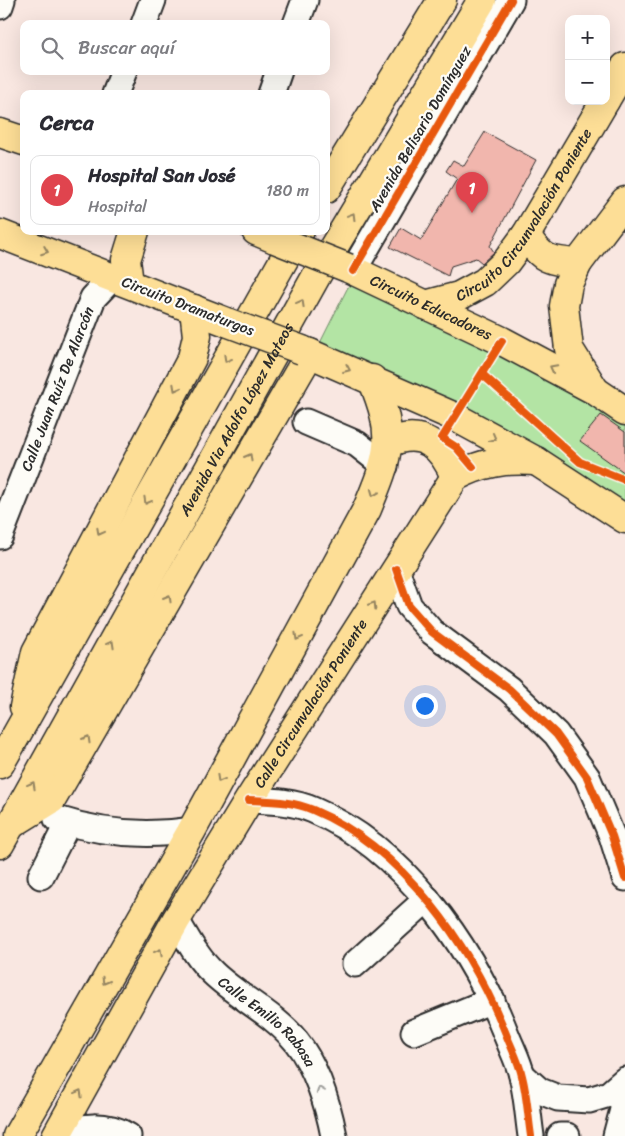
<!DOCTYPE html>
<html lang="es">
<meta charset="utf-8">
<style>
:root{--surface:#fff;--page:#f2f2f3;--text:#2b2b33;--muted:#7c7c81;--line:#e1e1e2;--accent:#1a73e8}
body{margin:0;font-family:Sriracha,sans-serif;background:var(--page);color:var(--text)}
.controls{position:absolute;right:15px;top:15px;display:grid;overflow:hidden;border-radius:10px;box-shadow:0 5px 20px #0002}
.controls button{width:45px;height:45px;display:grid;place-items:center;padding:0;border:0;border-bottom:1px solid var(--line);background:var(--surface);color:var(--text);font:25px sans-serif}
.you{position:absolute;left:424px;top:705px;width:18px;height:18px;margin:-12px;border:4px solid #fff;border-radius:50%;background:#1a73e8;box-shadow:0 0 0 8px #1a73e833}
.badge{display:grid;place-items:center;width:32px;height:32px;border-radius:50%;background:var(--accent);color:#fff;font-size:16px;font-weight:700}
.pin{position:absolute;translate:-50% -41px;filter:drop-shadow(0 1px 2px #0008)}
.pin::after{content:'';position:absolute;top:26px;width:18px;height:15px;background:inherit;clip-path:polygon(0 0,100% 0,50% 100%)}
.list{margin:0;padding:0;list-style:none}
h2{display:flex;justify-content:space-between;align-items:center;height:65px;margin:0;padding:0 20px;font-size:21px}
h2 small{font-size:16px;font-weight:400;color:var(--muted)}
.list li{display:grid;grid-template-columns:32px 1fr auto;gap:15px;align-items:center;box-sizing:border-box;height:70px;margin:0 10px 10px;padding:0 10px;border:1px solid var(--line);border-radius:10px}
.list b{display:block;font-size:19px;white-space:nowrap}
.list p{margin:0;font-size:16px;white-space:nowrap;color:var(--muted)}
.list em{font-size:16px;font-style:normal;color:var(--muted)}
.icon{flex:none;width:28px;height:28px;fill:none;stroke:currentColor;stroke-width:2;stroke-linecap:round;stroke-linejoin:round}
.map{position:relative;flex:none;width:625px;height:1136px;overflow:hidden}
.search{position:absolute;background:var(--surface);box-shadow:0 5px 20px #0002;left:20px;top:20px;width:310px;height:55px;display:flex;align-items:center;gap:12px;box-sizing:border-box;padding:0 18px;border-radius:10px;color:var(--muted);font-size:19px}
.panel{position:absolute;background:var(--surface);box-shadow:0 5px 20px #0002;left:20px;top:90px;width:310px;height:145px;border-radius:10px}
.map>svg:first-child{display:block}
.green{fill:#b3e4a4;stroke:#6f8868}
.building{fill:#f1b6ad;stroke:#2b2b2b}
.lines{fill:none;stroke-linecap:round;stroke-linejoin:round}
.minor-casing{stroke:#2b2b2b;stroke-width:29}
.major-casing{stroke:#2b2b2b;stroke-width:31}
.minor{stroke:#fdfcf7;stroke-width:25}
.major{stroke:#fdde96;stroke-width:28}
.major-bridge-casing{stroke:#2b2b2b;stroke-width:31;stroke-linecap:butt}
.major-bridge{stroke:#fdde96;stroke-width:28}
.cycleway-casing{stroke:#fdfcf7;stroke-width:11}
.cycleway{stroke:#e8590c;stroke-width:8}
.oneway{stroke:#948460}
.oneway2{stroke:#9e9e9b}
.labels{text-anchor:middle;stroke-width:4.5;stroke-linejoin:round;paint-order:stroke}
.street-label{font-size:15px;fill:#2b2b2b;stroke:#fdfcf7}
</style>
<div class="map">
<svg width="625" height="1136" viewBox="0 0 625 1136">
<rect width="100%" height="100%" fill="#f9e7e1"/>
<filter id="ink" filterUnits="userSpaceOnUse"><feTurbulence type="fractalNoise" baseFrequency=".02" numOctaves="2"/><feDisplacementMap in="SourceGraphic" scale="10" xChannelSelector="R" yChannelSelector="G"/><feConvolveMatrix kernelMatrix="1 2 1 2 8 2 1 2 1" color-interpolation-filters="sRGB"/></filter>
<g filter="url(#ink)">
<path class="green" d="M355,273L625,421V512L315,353Z"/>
<path class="building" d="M485,132L536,160L490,246L494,252L482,263L476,258L451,266L448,276L390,247L401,228L421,240L457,179L446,171L453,160L464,166Z
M601,415L625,432V473L580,441Z"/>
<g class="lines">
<defs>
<g id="minor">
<path d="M0,6L2,0"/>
<path d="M144,24L153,0"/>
<path d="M296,24L305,0"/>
<path d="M115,94L124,71"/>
<path d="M271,94L279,71"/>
<path d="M353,271L511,0"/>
<path d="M306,422L357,444L385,466"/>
<path id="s1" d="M0,536L93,298L113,277"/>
<path d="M396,569L409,606L432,632L509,689L556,734L587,777L612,836L625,878"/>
<path d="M249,800C271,801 292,801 313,810C403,848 471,946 506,1034C511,1047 519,1062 522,1076C527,1095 528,1116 531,1136"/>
<path d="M57,819C100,833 147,837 192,830"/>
<path d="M41,876L68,823"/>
<path id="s2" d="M176,920C187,938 197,958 213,973C239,998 273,1013 296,1041C316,1066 328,1105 334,1136"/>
<path d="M355,964L427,899"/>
<path d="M414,1032L492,1000"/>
<path d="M522,1075L540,1091L558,1098L589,1100L609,1094L625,1080"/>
<path d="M58,1132C81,1127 106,1122 128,1136"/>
<path d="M560,1136H567"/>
<path d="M616,1136L625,1102"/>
</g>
<g id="major">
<path d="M606,99L625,67"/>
<path d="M0,133L24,141"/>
<path d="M326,189L442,0"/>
<path d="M256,231L275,239"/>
<path d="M0,234L229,323"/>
<path d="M526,235C541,260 550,261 578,263"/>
<path id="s3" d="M348,268L502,341L594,390L625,411"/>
<path d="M129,283L126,260L135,231"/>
<path id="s4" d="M425,305L459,296L485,282L506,262L526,235L605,101"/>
<path d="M302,350L455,417L536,461L625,519"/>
<path d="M594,389L569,349L564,306L568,284L578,263L625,201"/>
<path d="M389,443C422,427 443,447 455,477"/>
<path d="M24,707L36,652L192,358L197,336L194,309"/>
<path d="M0,764L300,231"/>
<path d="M10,825L52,799L310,353"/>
<path id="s5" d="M0,844L318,273L482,0"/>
<path d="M17,1136L192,830L367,509C390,454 396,437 372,379"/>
<path id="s6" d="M56,1136L176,920L249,800L455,477C482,462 506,459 536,461"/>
</g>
</defs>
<use href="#minor" class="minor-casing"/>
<use href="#major" class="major-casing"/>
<use href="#minor" class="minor"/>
<use href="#major" class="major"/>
<defs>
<path id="major-bridge" d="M275,239L348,268
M229,323L302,350"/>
</defs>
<use href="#major-bridge" class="major-bridge-casing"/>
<use href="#major-bridge" class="major-bridge"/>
<defs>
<path id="cycleway" d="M353,271L511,0
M482,374L580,462L625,480
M473,467L456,447L442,438L502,341
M396,569L409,606L432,632L509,689L556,734L587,777L612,836L625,878
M249,800C271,801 292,801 313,810C403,848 471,946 506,1034C511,1047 519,1062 522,1076C527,1095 528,1116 531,1136"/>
</defs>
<use href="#cycleway" class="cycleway-casing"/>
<use href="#cycleway" class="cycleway"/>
</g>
<defs><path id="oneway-chevron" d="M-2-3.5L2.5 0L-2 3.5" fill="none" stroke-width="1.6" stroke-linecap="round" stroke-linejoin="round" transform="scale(1.25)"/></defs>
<g class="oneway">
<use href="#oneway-chevron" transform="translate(352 216) rotate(-59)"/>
<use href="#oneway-chevron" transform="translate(45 251) rotate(21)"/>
<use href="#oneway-chevron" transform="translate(301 303) rotate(-61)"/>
<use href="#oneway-chevron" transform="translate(227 359) rotate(119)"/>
<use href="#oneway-chevron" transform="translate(553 368) rotate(-152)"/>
<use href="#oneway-chevron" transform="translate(347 369) rotate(23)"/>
<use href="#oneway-chevron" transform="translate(176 388) rotate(118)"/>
<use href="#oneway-chevron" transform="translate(493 438) rotate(29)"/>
<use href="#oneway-chevron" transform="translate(249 457) rotate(-60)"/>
<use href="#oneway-chevron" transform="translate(374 493) rotate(112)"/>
<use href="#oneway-chevron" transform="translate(147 501) rotate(119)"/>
<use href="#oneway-chevron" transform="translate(100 532) rotate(118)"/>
<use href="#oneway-chevron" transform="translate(168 598) rotate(-60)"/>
<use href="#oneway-chevron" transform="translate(373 605) rotate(-58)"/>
<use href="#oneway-chevron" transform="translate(298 637) rotate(119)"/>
<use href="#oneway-chevron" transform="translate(111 644) rotate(-61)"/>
<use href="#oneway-chevron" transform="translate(87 739) rotate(-60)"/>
<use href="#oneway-chevron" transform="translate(220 779) rotate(119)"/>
<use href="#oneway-chevron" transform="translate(32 785) rotate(-61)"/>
<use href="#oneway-chevron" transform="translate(159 952) rotate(-61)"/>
<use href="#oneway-chevron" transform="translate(105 981) rotate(120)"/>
<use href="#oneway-chevron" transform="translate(79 1093) rotate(-61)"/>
</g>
<use class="oneway2" href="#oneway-chevron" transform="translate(320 1090) rotate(-111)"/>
</g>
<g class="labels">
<g class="street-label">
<text transform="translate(420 129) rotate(-60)" y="5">Avenida Belisario Domínguez</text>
<text dy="5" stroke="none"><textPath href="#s4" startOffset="141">Circuito Circunvalación Poniente</textPath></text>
<text transform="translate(188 306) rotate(21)" y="5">Circuito Dramaturgos</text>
<text dy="5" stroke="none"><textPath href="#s3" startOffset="92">Circuito Educadores</textPath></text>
<text dy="5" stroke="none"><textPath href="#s1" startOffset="158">Calle Juan Ruíz De Alarcón</textPath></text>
<text dy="5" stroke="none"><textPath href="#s5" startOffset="486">Avenida Via Adolfo López Mateos</textPath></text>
<text dy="5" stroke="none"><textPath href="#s6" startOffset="502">Calle Circunvalación Poniente</textPath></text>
<text dy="5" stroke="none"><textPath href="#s2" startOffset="138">Calle Emilio Rabasa</textPath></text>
</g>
</g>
</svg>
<div class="controls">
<button>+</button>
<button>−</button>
</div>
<div class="you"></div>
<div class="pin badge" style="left:472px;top:213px;background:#e0444e">1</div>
<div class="search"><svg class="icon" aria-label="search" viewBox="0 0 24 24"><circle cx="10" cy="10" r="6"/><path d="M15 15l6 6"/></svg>Buscar aquí</div>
<section class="panel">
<h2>Cerca<small></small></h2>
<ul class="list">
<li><span class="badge" style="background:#e0444e">1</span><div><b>Hospital San José</b><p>Hospital</p></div><em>180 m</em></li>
</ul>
</section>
</div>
